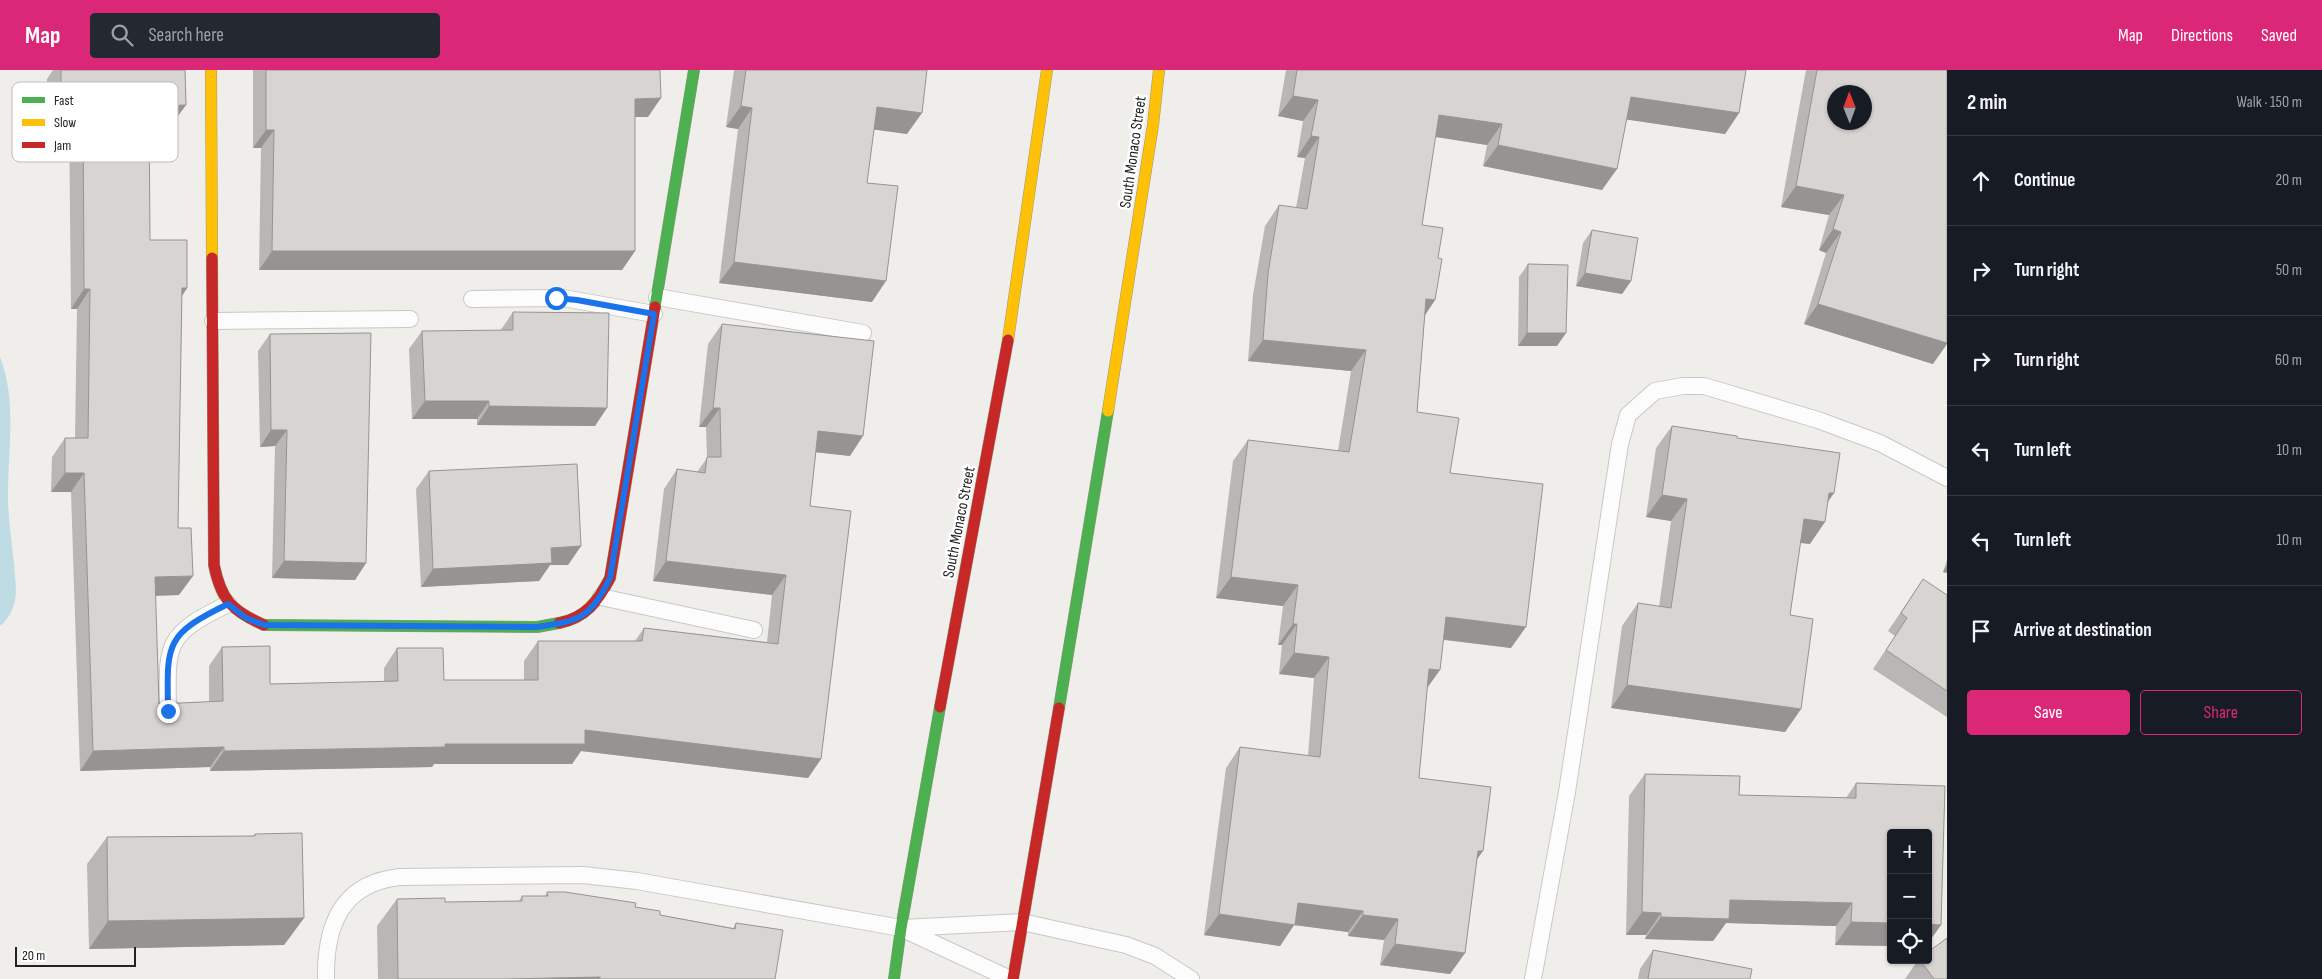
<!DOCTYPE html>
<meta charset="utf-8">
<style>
:root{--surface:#171b24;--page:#242831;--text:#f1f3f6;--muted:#9ea1a6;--line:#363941;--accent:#db2777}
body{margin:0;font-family:"Sofia Sans Condensed",sans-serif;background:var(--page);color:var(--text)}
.controls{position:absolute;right:15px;bottom:15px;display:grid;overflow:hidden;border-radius:5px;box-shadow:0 1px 4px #0004}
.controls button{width:45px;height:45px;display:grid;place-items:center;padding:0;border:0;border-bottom:1px solid var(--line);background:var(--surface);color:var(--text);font:25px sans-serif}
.compass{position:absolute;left:1827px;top:15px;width:45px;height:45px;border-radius:50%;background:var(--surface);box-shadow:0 1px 4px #0004;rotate:359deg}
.scale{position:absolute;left:15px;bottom:12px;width:121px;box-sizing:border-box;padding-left:5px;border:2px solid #222;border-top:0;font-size:14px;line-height:18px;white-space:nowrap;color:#222;-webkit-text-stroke:4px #fff;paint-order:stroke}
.stop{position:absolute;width:15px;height:15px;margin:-11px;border:4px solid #1a73e8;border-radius:50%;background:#fff}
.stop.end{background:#1a73e8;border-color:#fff;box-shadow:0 1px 5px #0008}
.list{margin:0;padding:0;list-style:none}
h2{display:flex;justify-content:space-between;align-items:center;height:65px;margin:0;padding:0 20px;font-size:21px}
h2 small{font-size:16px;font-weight:400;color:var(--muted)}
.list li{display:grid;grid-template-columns:32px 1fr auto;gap:15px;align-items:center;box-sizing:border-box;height:90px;padding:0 20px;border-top:1px solid var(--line)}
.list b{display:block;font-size:19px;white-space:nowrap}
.list em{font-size:16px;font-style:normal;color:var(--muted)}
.actions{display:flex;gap:10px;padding:15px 20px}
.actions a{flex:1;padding:11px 0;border:1px solid var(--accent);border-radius:5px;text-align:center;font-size:18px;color:var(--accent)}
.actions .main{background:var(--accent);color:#fff}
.icon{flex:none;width:28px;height:28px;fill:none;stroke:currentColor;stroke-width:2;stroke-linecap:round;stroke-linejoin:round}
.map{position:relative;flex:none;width:1947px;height:909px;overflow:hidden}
header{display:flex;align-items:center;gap:30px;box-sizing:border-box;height:70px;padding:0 25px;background:var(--accent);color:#fff}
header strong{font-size:24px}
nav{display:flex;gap:28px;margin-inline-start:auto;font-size:18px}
.search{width:350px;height:45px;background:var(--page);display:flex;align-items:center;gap:12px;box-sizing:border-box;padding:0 18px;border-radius:5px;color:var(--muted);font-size:19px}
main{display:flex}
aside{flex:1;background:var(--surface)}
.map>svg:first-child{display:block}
.water{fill:#bfdbe3}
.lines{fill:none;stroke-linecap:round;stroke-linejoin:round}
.lane-casing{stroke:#c9c8c7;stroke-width:18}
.fast-casing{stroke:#999a82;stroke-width:12}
.slow-casing{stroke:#999a82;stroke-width:12}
.jam-casing{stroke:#999a82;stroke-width:12}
.lane{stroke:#fdfcfc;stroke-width:16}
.fast{stroke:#4caf50;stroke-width:11}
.slow{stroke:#ffc107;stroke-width:11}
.jam{stroke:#c62828;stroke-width:11}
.wall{fill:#b9b6b5}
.shaded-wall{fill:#969493}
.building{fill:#d7d4d2;stroke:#969493;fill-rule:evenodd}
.route{stroke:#1a73e8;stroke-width:6}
.labels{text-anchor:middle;stroke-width:5;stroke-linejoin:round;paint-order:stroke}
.street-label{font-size:16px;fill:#222;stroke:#fff}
.key{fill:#fff;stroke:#bdbdbd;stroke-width:1}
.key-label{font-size:14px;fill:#222}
</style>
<header>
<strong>Map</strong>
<div class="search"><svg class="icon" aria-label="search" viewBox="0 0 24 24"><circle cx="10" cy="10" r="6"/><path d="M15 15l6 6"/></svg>Search here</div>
<nav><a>Map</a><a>Directions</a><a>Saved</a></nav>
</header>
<main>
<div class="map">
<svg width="1947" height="909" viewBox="0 0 1947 909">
<rect width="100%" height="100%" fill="#f0eeeb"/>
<path class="water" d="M0,287C18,334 7,382 8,431C9,461 15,491 16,522C15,536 11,547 0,556Z"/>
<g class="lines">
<defs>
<path id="lane" d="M657,227L863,263
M472,229L563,228L654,244
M213,251L410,249
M601,527L754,560
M168,641C167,574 164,565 228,534
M903,859L1010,909
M326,909C325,855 342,813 400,807L583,805L637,811L901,858L1022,852L1126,875L1155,886L1191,909
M1533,909L1567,722L1620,374L1628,345L1655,321L1683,316H1704L1818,350L1880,373L1947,408"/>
<path id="fast" d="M655,237L694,0
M264,555L537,557L559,553
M1059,638L1108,341
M894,909L901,858L940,637"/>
<path id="slow" d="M211,0L212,188
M1008,270L1047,0
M1108,341L1153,55L1159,0"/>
<path id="jam" d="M212,188L214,495C221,530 232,541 264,555
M559,553C586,548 598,531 610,508L655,237
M940,637L1008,270
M1013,909L1059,638"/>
</defs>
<use href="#lane" class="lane-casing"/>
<use href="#fast" class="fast-casing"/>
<use href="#slow" class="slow-casing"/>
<use href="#jam" class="jam-casing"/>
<use href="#lane" class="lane"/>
<use href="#fast" class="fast"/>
<use href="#slow" class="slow"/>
<use href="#jam" class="jam"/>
</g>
<path class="wall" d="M53,0H185L186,35L172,54L149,55L150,170L187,218L182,226L178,458L179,525L155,526L159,634L209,632V596L222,577L270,614L384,612V598L397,578L444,610H524V591L538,571H635L644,558L767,572L772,525L653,511L664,419L677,399L697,402L707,388L706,357H699L708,274L722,254L850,386L816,382L810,436L821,689L808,708L581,681L572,694H434L432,697L210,701V697L80,701L71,422H51L52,387L65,368H75L77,239H71L69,45H47V9Z
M253,0H660L648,47H635V181L622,200H259L261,78H253Z
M734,0H927L907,64L874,59L867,113L872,232L719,213L738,59L726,57Z
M1286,0H1746L1739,43L1725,64L1626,49L1602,120L1483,96L1487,75L1435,67L1422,155L1438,188L1435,230L1425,245L1417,342L1450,403L1511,578L1443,570L1427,617L1419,708L1477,790L1465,883L1450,904L1380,895L1384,870L1348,866V862L1294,855L1280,876L1204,865L1226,698L1240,677L1308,686L1314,608L1279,604L1282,575H1278L1283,536L1216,528L1233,391L1248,370L1338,381L1351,301L1248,291L1253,225L1265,156L1279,135L1296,138L1305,88L1297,87L1303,51L1278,46Z
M1806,0H1947L1933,294L1804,254L1826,183L1819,180L1829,145L1781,137Z
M1592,160L1631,211L1622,224L1576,216L1583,173Z
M1528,194L1557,276H1518L1519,207Z
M513,242L595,356L477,355V349H412L409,279L422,261H500Z
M270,264L366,493L355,510L272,508L275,376L260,377L258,281Z
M1672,356L1737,368L1834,423L1828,431L1810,474L1800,473L1790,545L1801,639L1785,662L1611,638L1622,556L1638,533L1659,537L1671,451L1646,447L1656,378Z
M429,401L581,476L568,495H550L539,511L421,517L416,419Z
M1947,490V503L1943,502Z
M1923,509L1947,525V647L1873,599L1895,566L1888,561Z
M1645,704L1740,706L1739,725L1846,728L1856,713L1945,716L1941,855L1928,873V763H1891V876L1835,875L1836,856L1726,853L1713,871L1645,869L1646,865H1626L1629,726Z
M255,764L304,848L284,875L89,879L87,794L107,767L253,766Z
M547,822L635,837L660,845L733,858L736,853L775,909H378L377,856L397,829L445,832L519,831L522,826H545Z
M1653,880L1750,909H1638L1640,899Z
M1918,890H1928L1947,909H1905Z"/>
<path class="shaded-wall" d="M61,26H83L69,45H47Z
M1293,26L1318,30L1303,51L1278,46Z
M1631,27L1739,43L1725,64L1616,48Z
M661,28L648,47H622L635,29Z
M186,35L172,54L135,55L149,36Z
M741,36L752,38L738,59L726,57Z
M877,37L922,43L907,64L862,58Z
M1439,45L1502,54L1487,75L1424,65Z
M266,60H274L261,78H253Z
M1311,66L1319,67L1305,88L1297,87Z
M1498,75L1617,99L1602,120L1483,96Z
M1796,116L1844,125L1829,145L1781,137Z
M1833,159L1841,162L1826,183L1819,180Z
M272,181H635L622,200H259Z
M734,192L886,211L872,232L719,213Z
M1585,203L1631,211L1622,224L1576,216Z
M182,218H187L174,238Z
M84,219H90L77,239H71Z
M1426,229L1435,230L1421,251Z
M1818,234L1947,273V274L1933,294L1804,254Z
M1527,263H1566L1557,276H1518Z
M1263,270L1366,280L1351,301L1248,291Z
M425,331H489L477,349H412Z
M489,336L607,338L595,356L477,355Z
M713,338H720L706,357H699Z
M271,360H287L275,376L260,377Z
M818,361L863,366L850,386L804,381Z
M65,403H84L71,422H51Z
M1829,423H1834L1818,446Z
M1662,425L1687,429L1671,451L1646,447Z
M1804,449L1825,452L1810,474L1788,471Z
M581,476L568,495H550L539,511L421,517L433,499L551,478Z
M284,491L366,493L355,510L272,508Z
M666,491L786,505L772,525L653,511Z
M1947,495V503L1943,502Z
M193,506L179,525L141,526L155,507Z
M1231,507L1298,515L1283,536L1216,528Z
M1446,547L1526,557L1511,578L1432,568Z
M1293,554H1297L1282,575H1278Z
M1294,583L1329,587L1314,608L1279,604Z
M1429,599L1440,600L1425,621Z
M1627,615L1801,639L1785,662L1611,638Z
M585,660L821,689L808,708L581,681L572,694H434L432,697L210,701L224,681L445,674Z
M224,677L210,697L80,701L93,681Z
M1478,781H1483L1468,802Z
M1730,830L1852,833L1836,856L1726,853L1713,871L1645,869L1661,847Z
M1298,833L1363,841L1348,862L1294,855L1280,876L1204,865L1219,844Z
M1642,842L1661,843L1646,865H1626Z
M1363,845L1398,849L1384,870L1348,866Z
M304,848L284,875L89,879L108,851Z
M1851,852L1891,853V876L1835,875Z
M1928,854L1941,855L1928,873Z
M1395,874L1465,883L1450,904L1380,895Z
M600,907L599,909H504Z"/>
<path class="building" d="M61,0H185L186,35L149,36L150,170H187V218H182L178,458H191L193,506L155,507L159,634L223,631L222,577L270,576V614L398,611L397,578H443L444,610H538V571H642L644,558L778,574L786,505L666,491L677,399L705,403L707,387H721L720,338H713L722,254L874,271L863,366L818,361L810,436L851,441L821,689L585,660V674H445V677L224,681V677L93,681L84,403H65V368H88L90,219H84L83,26H61Z
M266,0H660L661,28L635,29V181H272L274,60H266Z
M746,0H927L922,43L877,37L867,113L898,116L886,211L734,192L752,38L741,36Z
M1297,0H1746L1739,43L1631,27L1617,99L1498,75L1502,54L1439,45L1422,155L1443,158L1438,188L1442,189L1435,230L1426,229L1417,342L1459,348L1450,403L1543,414L1526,557L1446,547L1440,600L1429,599L1419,708L1491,717L1483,781H1478L1465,883L1395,874L1398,849L1363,845V841L1298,833L1295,855L1219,844L1240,677L1320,687L1329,587L1294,583L1297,554H1293L1298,515L1231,507L1248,370L1349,382L1366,280L1263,270L1268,204L1279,135L1307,139L1319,67L1311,66L1318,30L1293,26Z
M1817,0H1947V273L1818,234L1841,162L1833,159L1844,125L1796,116ZM1834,22H1864V52H1834Z
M1592,160L1638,168L1631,211L1585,203Z
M1528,194L1568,195L1566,263H1527Z
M513,242L609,243L607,338L489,336V331H425L422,261L513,260Z
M371,263L366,493L284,491L287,360H271L270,264Z
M1672,356L1737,366V368L1840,383L1834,423H1829L1825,452L1804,449L1790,545L1813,549L1801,639L1627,615L1638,533L1671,538L1687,429L1662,425Z
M577,394L581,476L551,478L552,493L433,499L429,401Z
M1923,509L1947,525V621L1886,580L1907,548L1901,543Z
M1645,704L1740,706L1739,725L1856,728V713L1945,716L1941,855L1928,854V763H1891V853L1851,852L1852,833L1730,830L1729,849L1661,847V843L1642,842Z
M302,763L304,848L108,851L107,767L255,766V764Z
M547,822H565L636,833L635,837L660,841V845L735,859L736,853L783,860L775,909H600V907L504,909H398L397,829L445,828V832L522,831V826H548Z
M1947,868V909H1934L1920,890H1928V882Z
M1653,880L1752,899L1750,909H1648Z"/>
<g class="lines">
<path class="route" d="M168,641C167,574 164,565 228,534L246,548L264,555L537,557C580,551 590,548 610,508L654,244L577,230L556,228"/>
</g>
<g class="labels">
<g class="street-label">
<text transform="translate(1132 82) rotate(-82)" y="6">South Monaco Street</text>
<text transform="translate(958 452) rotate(-79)" y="6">South Monaco Street</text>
</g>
</g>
<rect x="12" y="12" width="166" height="80" rx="8" class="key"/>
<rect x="22" y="27" width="23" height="6" fill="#4caf50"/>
<rect x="22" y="49" width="23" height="7" fill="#ffc107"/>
<rect x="22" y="72" width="23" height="6" fill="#c62828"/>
<g class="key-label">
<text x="54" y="35">Fast</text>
<text x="54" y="57">Slow</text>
<text x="54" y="80">Jam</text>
</g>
</svg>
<div class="controls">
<button>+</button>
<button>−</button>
<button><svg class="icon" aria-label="locate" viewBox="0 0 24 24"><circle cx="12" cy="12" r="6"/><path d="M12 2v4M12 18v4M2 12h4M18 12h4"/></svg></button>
</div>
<svg class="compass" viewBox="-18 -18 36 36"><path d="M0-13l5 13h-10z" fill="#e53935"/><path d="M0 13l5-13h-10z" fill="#9ea1a6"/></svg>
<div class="scale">20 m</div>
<div class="stop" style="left:556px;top:228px"></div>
<div class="stop end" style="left:168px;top:641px"></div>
</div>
<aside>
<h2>2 min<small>Walk · 150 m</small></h2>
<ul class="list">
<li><svg class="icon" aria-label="ahead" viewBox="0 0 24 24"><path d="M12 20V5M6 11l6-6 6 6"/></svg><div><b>Continue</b></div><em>20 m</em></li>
<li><svg class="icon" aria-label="right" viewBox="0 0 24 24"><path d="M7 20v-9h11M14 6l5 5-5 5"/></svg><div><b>Turn right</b></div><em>50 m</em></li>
<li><svg class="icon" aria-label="right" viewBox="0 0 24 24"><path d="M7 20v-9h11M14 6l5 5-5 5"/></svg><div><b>Turn right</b></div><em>60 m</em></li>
<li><svg class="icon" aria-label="left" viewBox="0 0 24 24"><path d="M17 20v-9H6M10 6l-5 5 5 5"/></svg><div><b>Turn left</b></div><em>10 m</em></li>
<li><svg class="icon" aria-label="left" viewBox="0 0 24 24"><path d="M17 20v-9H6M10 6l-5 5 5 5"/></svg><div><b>Turn left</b></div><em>10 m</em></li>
<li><svg class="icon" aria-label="arrive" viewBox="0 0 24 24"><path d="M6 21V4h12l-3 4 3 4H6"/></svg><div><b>Arrive at destination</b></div></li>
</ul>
<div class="actions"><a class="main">Save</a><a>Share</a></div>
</aside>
</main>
